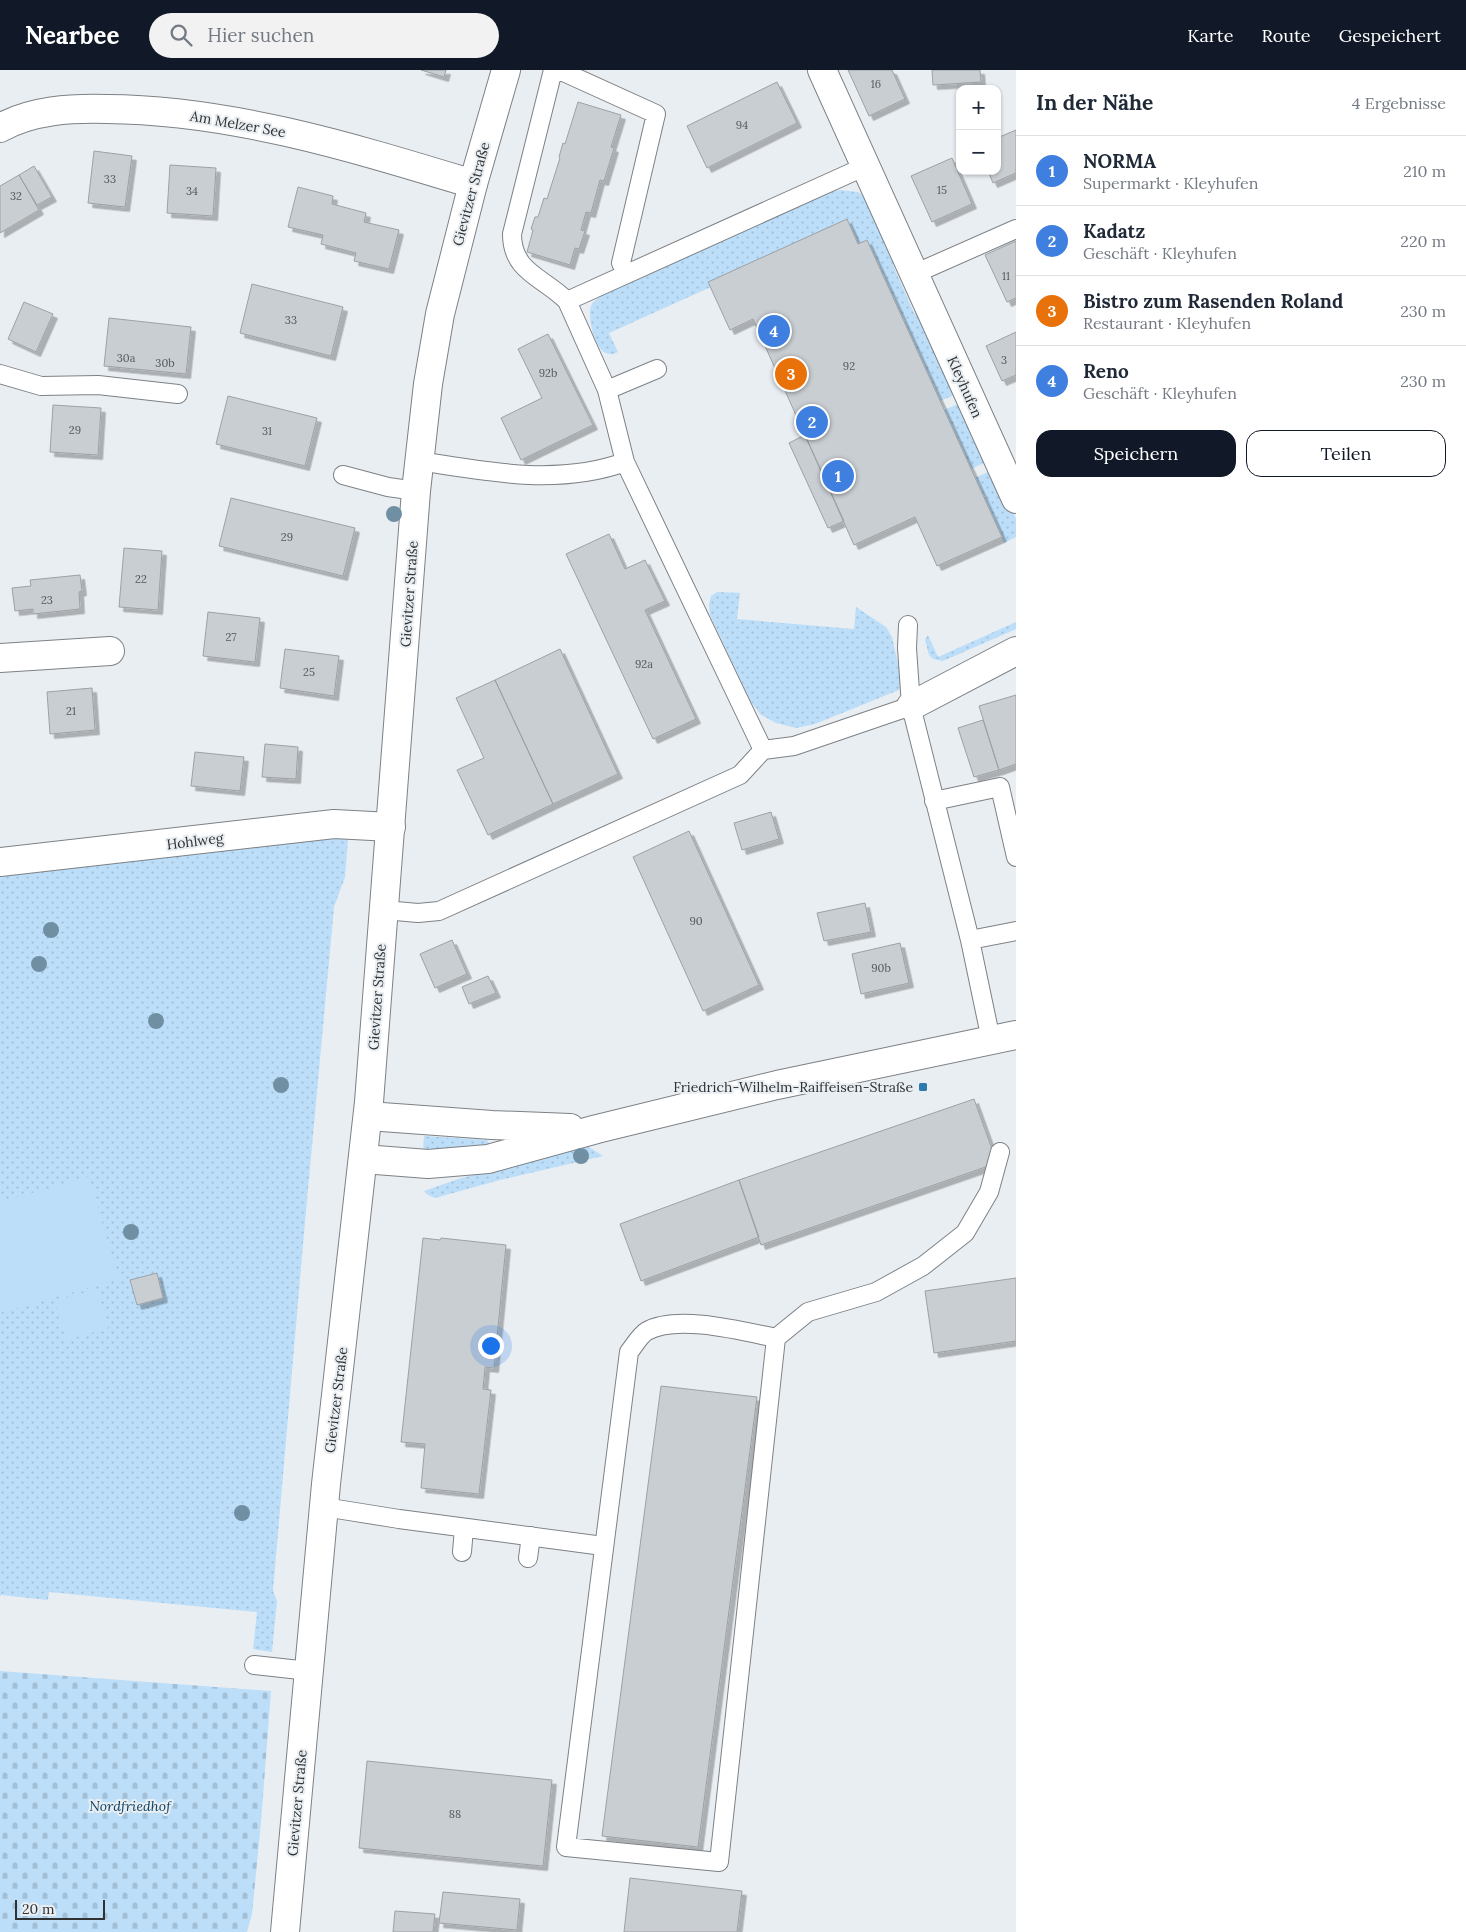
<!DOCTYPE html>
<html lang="de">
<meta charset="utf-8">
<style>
:root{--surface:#fff;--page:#f2f2f3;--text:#1f2937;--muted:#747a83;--line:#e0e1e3;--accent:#111827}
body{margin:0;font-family:Lora,serif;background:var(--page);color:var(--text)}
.controls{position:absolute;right:15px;top:15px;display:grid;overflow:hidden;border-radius:10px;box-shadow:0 1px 4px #0004}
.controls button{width:45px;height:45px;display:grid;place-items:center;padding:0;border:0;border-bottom:1px solid var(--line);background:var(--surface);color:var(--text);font:25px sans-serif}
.scale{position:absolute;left:15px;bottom:12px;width:90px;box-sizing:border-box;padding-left:5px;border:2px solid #2f3133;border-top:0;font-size:14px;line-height:18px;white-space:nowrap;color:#2f3133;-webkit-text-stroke:4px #e9eef2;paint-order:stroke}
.you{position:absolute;left:490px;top:1275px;width:18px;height:18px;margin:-12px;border:4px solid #fff;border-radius:50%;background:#1a73e8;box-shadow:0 0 0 8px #1a73e833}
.badge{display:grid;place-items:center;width:32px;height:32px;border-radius:50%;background:var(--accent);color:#fff;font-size:16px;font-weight:700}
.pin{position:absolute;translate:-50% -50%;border:2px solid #fff;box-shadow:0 1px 5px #0006}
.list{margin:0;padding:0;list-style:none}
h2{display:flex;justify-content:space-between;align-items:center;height:65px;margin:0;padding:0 20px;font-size:21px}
h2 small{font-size:16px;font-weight:400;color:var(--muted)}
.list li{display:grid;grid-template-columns:32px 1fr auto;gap:15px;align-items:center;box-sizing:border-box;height:70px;padding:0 20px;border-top:1px solid var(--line)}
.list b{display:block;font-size:19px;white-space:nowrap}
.list p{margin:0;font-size:16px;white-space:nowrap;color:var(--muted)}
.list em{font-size:16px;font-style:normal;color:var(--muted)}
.actions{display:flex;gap:10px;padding:15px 20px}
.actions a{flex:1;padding:11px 0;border:1px solid var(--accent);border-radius:15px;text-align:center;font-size:18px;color:var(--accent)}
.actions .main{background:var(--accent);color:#fff}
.icon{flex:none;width:28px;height:28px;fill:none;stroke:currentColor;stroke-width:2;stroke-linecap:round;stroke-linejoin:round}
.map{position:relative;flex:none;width:1016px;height:1862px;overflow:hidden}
header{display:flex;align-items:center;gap:30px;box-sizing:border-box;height:70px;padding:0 25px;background:var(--accent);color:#fff}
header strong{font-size:24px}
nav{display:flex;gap:28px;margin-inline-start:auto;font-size:18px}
.search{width:350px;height:45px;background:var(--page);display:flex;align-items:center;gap:12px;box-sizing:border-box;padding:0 18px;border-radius:28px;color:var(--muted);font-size:19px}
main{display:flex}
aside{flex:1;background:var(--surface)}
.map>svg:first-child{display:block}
.grass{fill:url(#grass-dots)}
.cemetery{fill:url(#cemetery-stones)}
.garden{fill:#bcdef9}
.building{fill:#c9ced2;stroke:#9ca1a5;filter:url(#shadow)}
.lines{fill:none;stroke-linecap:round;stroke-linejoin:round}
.lane-casing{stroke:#7d8185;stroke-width:20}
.street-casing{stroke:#7d8185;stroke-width:30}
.secondary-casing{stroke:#7d8185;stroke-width:30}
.lane{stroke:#fff;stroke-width:18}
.street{stroke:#fff;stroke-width:28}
.secondary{stroke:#fff;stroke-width:28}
.tree{fill:#708fa3}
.poi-dot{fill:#2e7aad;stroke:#e9eef2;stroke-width:2}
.labels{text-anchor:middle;stroke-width:4;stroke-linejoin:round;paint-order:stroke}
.number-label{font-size:11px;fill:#56585b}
.street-label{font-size:14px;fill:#2f3133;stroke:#e9eef2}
.poi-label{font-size:14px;fill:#2f3133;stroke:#e9eef2;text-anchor:end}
.park-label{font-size:14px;font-style:italic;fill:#0d4263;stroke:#e9eef2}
</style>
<header>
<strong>Nearbee</strong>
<div class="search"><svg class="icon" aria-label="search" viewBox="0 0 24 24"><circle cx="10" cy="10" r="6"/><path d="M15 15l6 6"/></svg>Hier suchen</div>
<nav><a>Karte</a><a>Route</a><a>Gespeichert</a></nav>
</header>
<main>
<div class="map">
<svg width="1016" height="1862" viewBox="0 0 1016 1862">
<defs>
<pattern id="grass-dots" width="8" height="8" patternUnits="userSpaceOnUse" patternTransform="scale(1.25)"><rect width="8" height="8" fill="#bcdef9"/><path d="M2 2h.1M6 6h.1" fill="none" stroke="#a2bfd6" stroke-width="1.8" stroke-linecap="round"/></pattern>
<pattern id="cemetery-stones" width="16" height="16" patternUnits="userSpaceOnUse" patternTransform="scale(1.25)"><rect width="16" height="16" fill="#bcdef9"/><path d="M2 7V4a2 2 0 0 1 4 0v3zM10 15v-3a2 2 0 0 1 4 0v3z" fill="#a2bfd6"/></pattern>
<filter id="shadow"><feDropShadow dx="4.5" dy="4.5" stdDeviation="0" flood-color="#0004"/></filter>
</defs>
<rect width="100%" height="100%" fill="#e9eef2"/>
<path class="grass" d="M840,120L858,122L865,127L895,183L893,195L914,243L924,249L959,323L940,331L867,170L858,174L847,150L709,212L711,217L609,263L618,282C614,284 610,285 606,283C595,279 587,247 591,236C594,230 601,226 606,223L829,122Z
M963,332L990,390L971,399L944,340Z
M994,399L1016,449V467L1004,473L975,408Z
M717,522L740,523L737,549L854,559L856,537L886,557L892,567L902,612L899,620L815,654L796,658L776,653L760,644L750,630L710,545L709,535L711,526Z
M1016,552V559L943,591L933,589L929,585L925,570L928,565L938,587Z
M335,767L348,769L345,807L334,837L304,1163L273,1521L277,1531L272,1582L253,1579L257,1542L49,1522L48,1530L1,1525L0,1527V804Z
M424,1066L487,1070L490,1075L487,1076L423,1082Z
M589,1077L603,1086L500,1110L435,1128L428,1125L424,1121L461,1108Z"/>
<path class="cemetery" d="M0,1601L271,1621L261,1752L252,1844L247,1862H0Z"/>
<path class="garden" d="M89,1107L119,1209L0,1243V1132Z
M97,1219L108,1258L66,1270L55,1231Z"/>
<path class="building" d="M421,0H446L444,7Z
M848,0H892L905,29L869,46Z
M932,0H980L981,12L933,15Z
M777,12L797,53L707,98L687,56Z
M578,32L621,45L611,77L614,78L604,111L600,110L591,143L586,142L581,160L585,161L579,179L575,178L570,195L527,182L533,160L531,159L535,147H538L544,128L547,129L560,88L559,87L563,73L565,74Z
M1016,60V103L993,113L988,101H997V68Z
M94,81L132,86L125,137L88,133Z
M952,88L972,134L932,152L911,106Z
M170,95L216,98L213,146L167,143Z
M34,96L52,127L37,135L19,105Z
M19,105L39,140L0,163V116Z
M298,117L333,126L332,134L366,143L364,152L399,160L389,199L354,191L356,183L321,174L323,165L288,157Z
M847,149L858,174L867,170L1002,467L937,496L915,447L854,475L753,249L730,260L708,212Z
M1016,171V228L1007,232L985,185Z
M252,214L343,237L331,286L240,263Z
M24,232L53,244L36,282L8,269Z
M109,248L191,257L186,304L104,296Z
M1016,262V305L1002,311L986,276Z
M548,264L593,355L521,390L501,348L542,328L518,279Z
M228,326L317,348L305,396L216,374Z
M53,335L101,338L98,385L50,382Z
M805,365L844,451L828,458L789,373Z
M231,428L355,458L343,506L219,476Z
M609,464L625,499L645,490L665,531L645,540L696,649L653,669L566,484Z
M124,478L162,481L158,540L119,537Z
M80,505L82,521L79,522L80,539L33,544V539L15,541L12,518L31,516L30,510Z
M208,542L260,548L255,592L203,586Z
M285,579L339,586L334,626L280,618Z
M560,579L618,704L553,734L495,610Z
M495,610L553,734L488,765L457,700L484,688L456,628Z
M92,618L95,660L50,664L47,622Z
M1016,625V694L999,700L979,636Z
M983,650L999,700L974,707L958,658Z
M265,674L298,677L296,709L262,707Z
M195,682L244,687L240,721L191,716Z
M771,742L779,769L742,780L734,753Z
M689,761L759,915L703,941L633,787Z
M865,833L871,862L824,871L817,843Z
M452,870L467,904L435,918L420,884Z
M900,873L909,913L861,924L852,884Z
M488,906L496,923L469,934L462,917Z
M974,1029L997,1093L761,1175L739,1110Z
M739,1110L759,1167L641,1211L620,1154Z
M423,1168L440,1170L441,1168L506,1175L494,1298L485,1297L483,1319L491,1320L479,1424L421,1418L425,1374L401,1372Z
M157,1203L163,1228L137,1235L130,1210Z
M1016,1208V1271L934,1283L925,1221Z
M661,1316L757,1327L698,1777L602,1766Z
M367,1691L552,1710L543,1796L359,1778Z
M630,1808L742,1821L737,1862H624Z
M443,1822L520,1829L517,1860L439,1853Z
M395,1841L435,1844L433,1862H393Z"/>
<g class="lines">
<defs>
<path id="lane" d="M553,0L512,164C512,202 543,207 567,231
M559,0L656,44L621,193L626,203
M914,204L1016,159
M0,304L41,316L98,315L178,324
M607,320L657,299
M419,391C487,402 559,416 625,392L763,680L794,676L911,636L970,870L991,970
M625,392L607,320L567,231L866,96
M343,405L388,417L416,421
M908,555L907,578L911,636
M934,731L1000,717L1016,787
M384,840L418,843L439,841L740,705L763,680
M970,870L1016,861
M776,1268C742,1261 677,1244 647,1261C640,1265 634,1276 629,1282L566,1777L719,1792L776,1268L808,1242L876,1222L923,1196L965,1163L989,1122L1000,1082
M324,1437L399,1449L603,1476
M462,1482L464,1458
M528,1488L531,1466
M254,1595L309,1601"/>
<path id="street" d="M822,0L1016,429
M0,58C32,40 71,38 107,39C232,40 354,78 473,114
M0,588L110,581
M911,636L1016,581
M0,792L334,754L391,757
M368,1046L492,1055L570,1058
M363,1089L428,1094L488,1089L597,1059L777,1015L1016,965"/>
<path id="secondary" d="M285,1862L326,1414L369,1032L416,421L428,314L440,244L473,114L506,0"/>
</defs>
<use href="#lane" class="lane-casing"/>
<use href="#street" class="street-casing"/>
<use href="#secondary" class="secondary-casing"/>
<use href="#lane" class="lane"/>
<use href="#street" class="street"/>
<use href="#secondary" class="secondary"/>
</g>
<g class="tree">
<circle cx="394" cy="444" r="8"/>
<circle cx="51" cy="860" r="8"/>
<circle cx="39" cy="894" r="8"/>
<circle cx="156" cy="951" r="8"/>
<circle cx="281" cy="1015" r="8"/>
<circle cx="581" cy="1086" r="8"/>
<circle cx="131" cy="1162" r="8"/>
<circle cx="242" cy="1443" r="8"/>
</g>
<rect class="poi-dot" x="918" y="1012" width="10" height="10" rx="2.5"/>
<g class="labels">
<g class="number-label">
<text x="876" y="18">16</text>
<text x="742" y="59">94</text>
<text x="110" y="113">33</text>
<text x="942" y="124">15</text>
<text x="192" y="125">34</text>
<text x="16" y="130">32</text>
<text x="1006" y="210">11</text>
<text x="291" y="254">33</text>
<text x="126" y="292">30a</text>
<text x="1004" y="294">3</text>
<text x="165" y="297">30b</text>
<text x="849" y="300">92</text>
<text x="548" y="307">92b</text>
<text x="75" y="364">29</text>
<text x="267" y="365">31</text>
<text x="287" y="471">29</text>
<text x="141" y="513">22</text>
<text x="47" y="534">23</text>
<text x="231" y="571">27</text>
<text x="644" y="598">92a</text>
<text x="309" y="606">25</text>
<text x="71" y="645">21</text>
<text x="696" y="855">90</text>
<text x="881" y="902">90b</text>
<text x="455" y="1748">88</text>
</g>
<g class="street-label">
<text transform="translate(238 54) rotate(10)" y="5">Am Melzer See</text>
<text transform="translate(471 124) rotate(-75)" y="5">Gievitzer Straße</text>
<text transform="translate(965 317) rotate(66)" y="5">Kleyhufen</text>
<text transform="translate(409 524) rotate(-86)" y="5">Gievitzer Straße</text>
<text transform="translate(195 771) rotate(-7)" y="5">Hohlweg</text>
<text transform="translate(377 927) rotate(-86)" y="5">Gievitzer Straße</text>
<text transform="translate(336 1330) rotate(-83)" y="5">Gievitzer Straße</text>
<text transform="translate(297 1733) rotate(-85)" y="5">Gievitzer Straße</text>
</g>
<g class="poi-label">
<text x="913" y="1022">Friedrich-Wilhelm-Raiffeisen-Straße</text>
</g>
<g class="park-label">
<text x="130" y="1741">Nordfriedhof</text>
</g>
</g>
</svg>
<div class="controls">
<button>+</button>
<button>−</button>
</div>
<div class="scale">20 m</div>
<div class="you"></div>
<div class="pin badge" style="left:838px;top:406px;background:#3f7fe0">1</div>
<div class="pin badge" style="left:812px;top:352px;background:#3f7fe0">2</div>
<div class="pin badge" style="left:791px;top:304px;background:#e8710a">3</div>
<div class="pin badge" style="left:774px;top:261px;background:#3f7fe0">4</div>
</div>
<aside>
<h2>In der Nähe<small>4 Ergebnisse</small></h2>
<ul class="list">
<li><span class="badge" style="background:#3f7fe0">1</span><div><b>NORMA</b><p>Supermarkt · Kleyhufen</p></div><em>210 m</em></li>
<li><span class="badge" style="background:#3f7fe0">2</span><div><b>Kadatz</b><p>Geschäft · Kleyhufen</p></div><em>220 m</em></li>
<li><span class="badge" style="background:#e8710a">3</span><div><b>Bistro zum Rasenden Roland</b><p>Restaurant · Kleyhufen</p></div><em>230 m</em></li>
<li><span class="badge" style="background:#3f7fe0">4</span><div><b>Reno</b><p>Geschäft · Kleyhufen</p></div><em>230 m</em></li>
</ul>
<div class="actions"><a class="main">Speichern</a><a>Teilen</a></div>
</aside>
</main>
